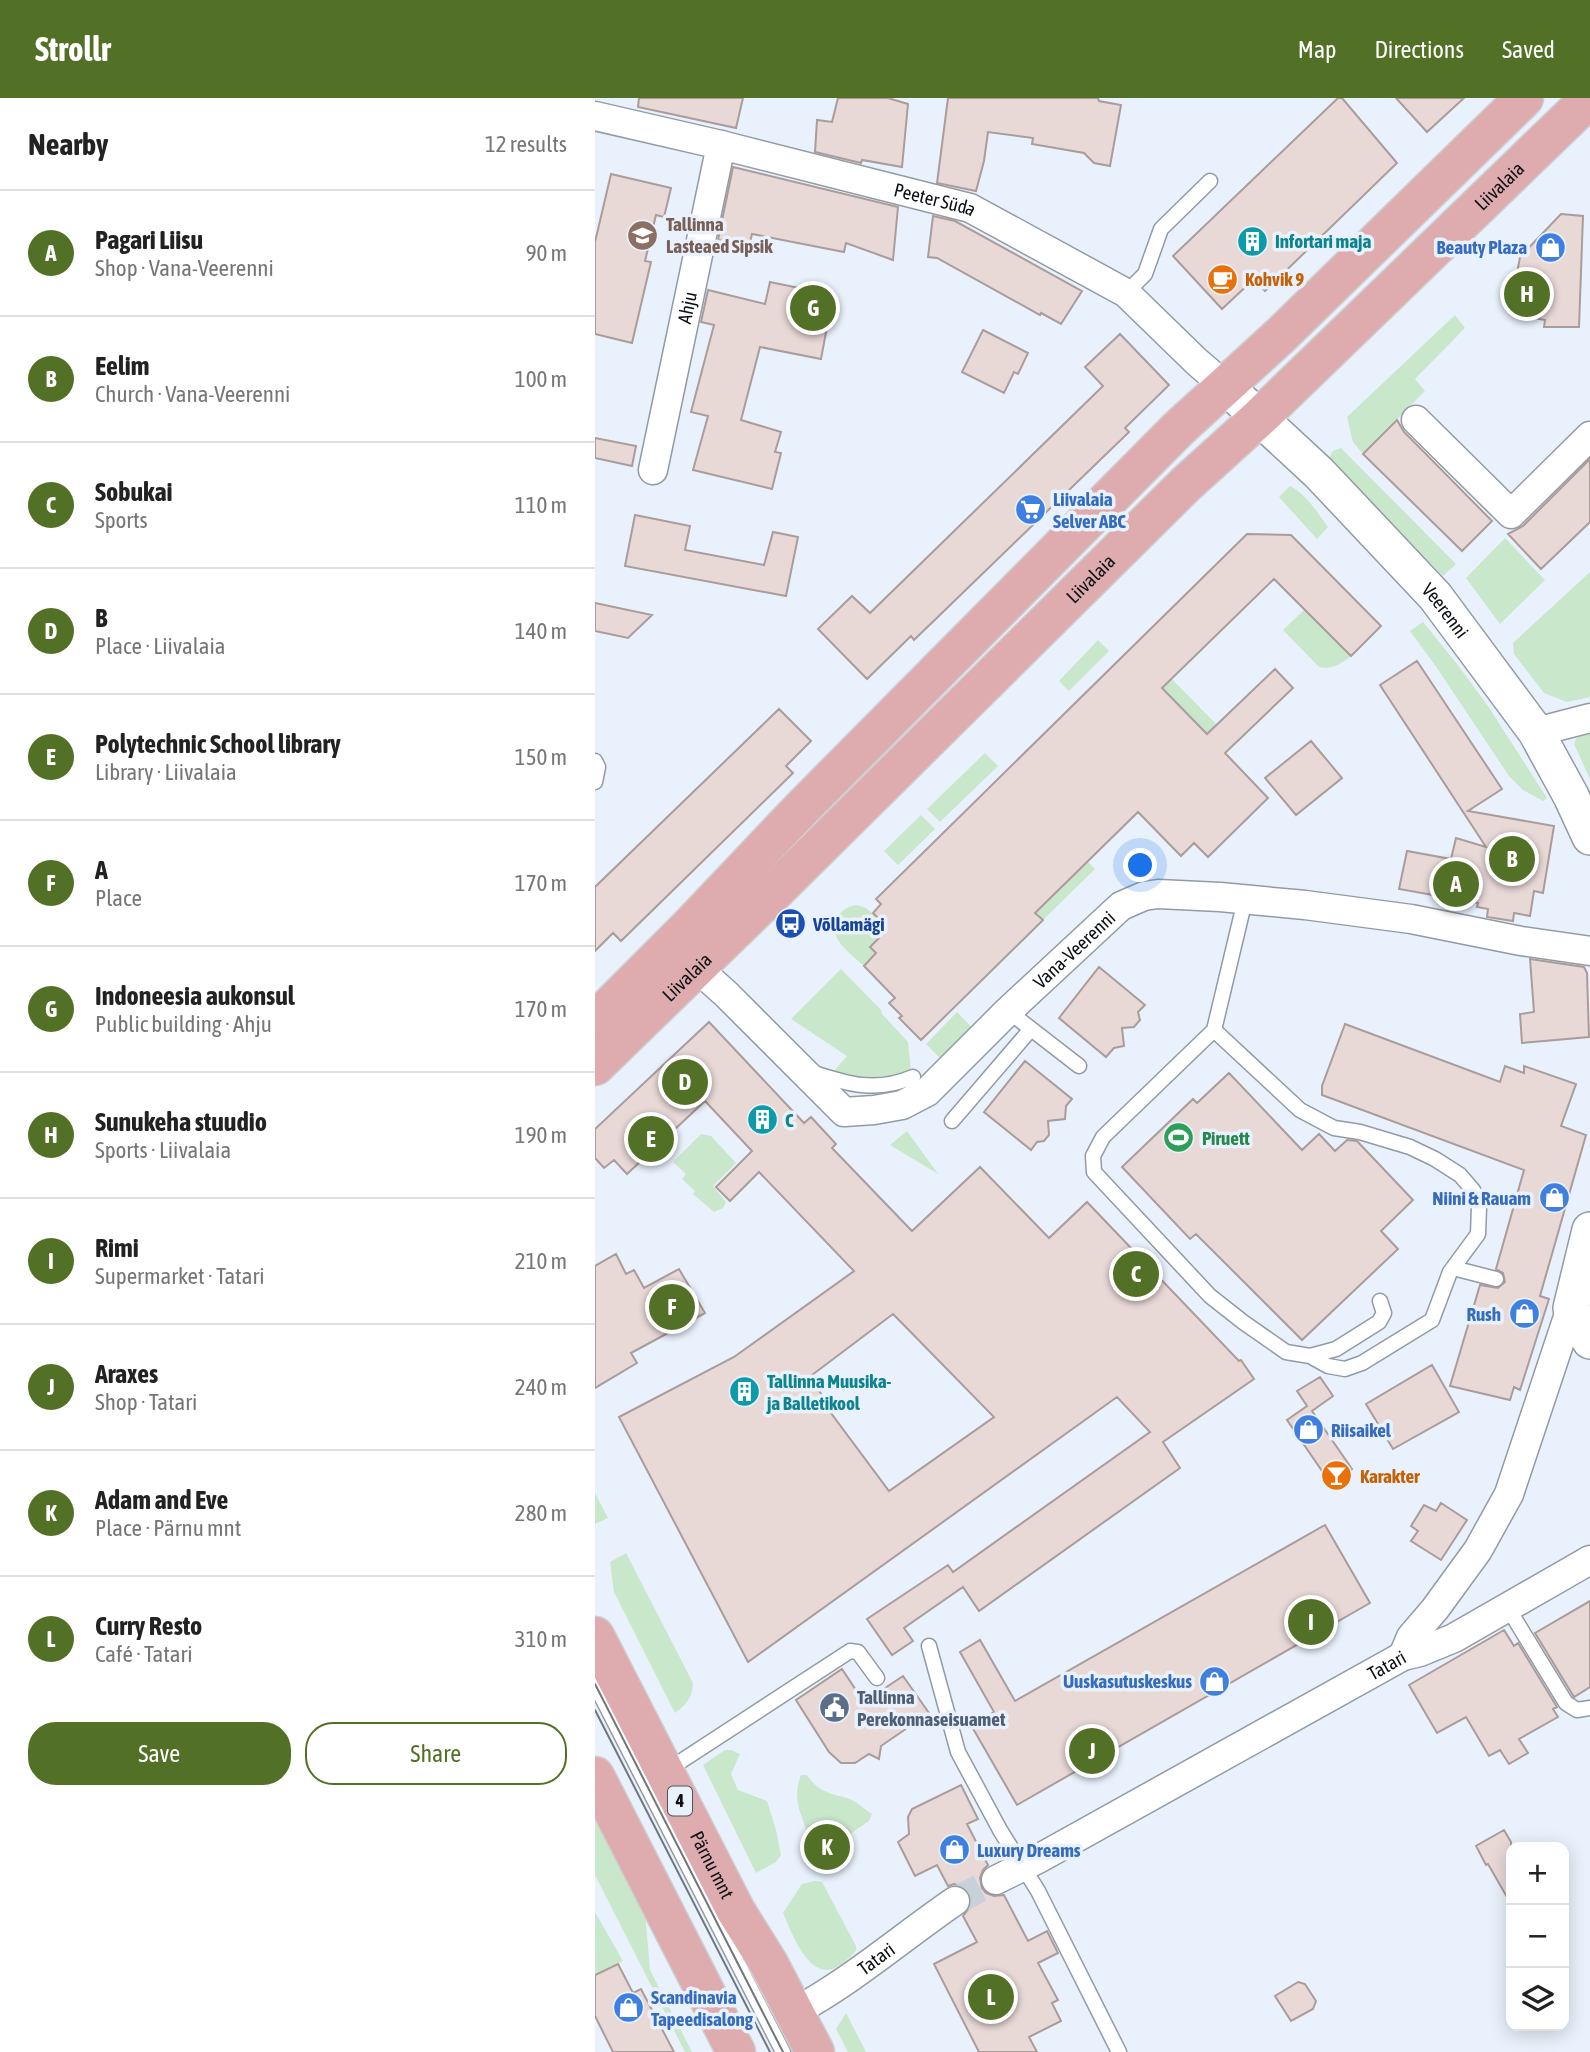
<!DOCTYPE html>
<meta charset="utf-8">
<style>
:root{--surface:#fff;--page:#f6f6f6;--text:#222;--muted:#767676;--line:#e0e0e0;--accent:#537126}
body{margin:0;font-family:"Asap Condensed",sans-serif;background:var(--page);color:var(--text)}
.controls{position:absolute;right:21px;bottom:21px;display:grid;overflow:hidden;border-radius:14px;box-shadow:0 4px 18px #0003}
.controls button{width:63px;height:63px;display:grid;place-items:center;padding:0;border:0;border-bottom:2px solid var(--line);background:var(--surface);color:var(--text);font:35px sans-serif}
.you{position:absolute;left:546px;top:768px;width:24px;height:24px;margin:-18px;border:5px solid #fff;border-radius:50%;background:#1a73e8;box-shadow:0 0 0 10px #1a73e833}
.badge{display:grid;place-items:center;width:46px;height:46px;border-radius:50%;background:var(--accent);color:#fff;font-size:23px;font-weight:700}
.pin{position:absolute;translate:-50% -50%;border:4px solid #fff;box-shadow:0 2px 7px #0006}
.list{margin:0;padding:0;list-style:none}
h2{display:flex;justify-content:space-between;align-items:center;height:91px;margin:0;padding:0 28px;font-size:30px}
h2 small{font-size:23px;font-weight:400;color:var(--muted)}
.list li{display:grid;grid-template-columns:46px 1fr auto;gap:21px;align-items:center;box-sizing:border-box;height:126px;padding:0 28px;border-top:2px solid var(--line)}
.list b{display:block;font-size:26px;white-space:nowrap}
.list p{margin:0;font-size:23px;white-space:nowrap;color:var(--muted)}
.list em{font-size:23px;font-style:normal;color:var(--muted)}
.actions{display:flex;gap:14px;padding:21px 28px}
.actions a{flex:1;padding:16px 0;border:2px solid var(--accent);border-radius:28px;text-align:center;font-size:24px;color:var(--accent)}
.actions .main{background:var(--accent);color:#fff}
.icon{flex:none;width:38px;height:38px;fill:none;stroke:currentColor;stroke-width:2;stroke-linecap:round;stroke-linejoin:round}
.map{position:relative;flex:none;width:995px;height:1954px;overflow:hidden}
header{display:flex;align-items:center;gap:42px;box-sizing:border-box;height:98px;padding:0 35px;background:var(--accent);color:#fff}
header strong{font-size:33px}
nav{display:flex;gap:38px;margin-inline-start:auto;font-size:24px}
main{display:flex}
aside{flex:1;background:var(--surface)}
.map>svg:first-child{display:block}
.green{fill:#c9e7ca}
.building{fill:#e8d9d7;stroke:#aa9c9a;stroke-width:2;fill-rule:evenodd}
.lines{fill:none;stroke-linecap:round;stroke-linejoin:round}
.minor-tunnel{stroke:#c8d0d9;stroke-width:28;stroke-dasharray:28 14;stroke-linecap:butt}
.service-casing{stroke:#929ba4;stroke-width:17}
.minor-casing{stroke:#929ba4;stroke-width:31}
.tertiary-casing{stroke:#929ba4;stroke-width:38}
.primary-casing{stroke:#cfcfd0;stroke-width:41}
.service{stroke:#fff;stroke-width:14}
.minor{stroke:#fff;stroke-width:28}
.tertiary{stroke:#fff;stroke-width:35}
.primary{stroke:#deabae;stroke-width:38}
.tram{stroke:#70767d;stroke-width:2}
.labels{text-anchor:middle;stroke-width:7;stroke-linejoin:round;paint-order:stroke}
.shield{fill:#e9f2fc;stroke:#4f545a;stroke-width:2}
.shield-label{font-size:18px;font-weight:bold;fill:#0d1014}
.street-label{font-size:19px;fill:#0d1014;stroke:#e9f2fc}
.education-label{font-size:19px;font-weight:bold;fill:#785e54;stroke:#e9f2fc;text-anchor:start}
.culture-label{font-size:19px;font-weight:bold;fill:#0d838f;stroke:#e9f2fc;text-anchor:start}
.shop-label{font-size:19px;font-weight:bold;fill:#366cbe;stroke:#e9f2fc;text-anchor:end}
.food-label{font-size:19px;font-weight:bold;fill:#c56008;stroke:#e9f2fc;text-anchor:start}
.transit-label{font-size:19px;font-weight:bold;fill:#164399;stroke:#e9f2fc;text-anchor:start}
.leisure-label{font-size:19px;font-weight:bold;fill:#27864d;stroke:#e9f2fc;text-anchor:start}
.service-label{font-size:19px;font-weight:bold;fill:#4e5e75;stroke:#e9f2fc;text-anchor:start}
</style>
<header>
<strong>Strollr</strong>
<nav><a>Map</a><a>Directions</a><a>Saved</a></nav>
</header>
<main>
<aside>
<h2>Nearby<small>12 results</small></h2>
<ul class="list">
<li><span class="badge">A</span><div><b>Pagari Liisu</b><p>Shop · Vana-Veerenni</p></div><em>90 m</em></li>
<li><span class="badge">B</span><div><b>Eelim</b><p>Church · Vana-Veerenni</p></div><em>100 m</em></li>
<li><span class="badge">C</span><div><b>Sobukai</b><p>Sports</p></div><em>110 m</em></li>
<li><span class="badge">D</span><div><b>B</b><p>Place · Liivalaia</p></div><em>140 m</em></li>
<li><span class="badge">E</span><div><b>Polytechnic School library</b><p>Library · Liivalaia</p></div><em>150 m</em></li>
<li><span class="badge">F</span><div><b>A</b><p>Place</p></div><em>170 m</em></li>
<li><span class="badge">G</span><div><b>Indoneesia aukonsul</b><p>Public building · Ahju</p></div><em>170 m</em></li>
<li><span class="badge">H</span><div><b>Sunukeha stuudio</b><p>Sports · Liivalaia</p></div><em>190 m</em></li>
<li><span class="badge">I</span><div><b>Rimi</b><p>Supermarket · Tatari</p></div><em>210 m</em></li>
<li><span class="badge">J</span><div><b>Araxes</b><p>Shop · Tatari</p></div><em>240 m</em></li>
<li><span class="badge">K</span><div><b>Adam and Eve</b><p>Place · Pärnu mnt</p></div><em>280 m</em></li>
<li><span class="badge">L</span><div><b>Curry Resto</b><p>Café · Tatari</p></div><em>310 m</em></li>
</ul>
<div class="actions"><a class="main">Save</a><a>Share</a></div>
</aside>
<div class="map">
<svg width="995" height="1954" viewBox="0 0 995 1954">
<rect width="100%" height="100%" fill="#e9f2fc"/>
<path class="green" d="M860,217L870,230L820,281L830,293L768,356L758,344L752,319Z
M746,350L861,466L848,478L733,362L738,353Z
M695,388C712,397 722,414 733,429L722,441L684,399Z
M910,440L950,482L905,526L871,480Z
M995,474V599L972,604L949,595L919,556L918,545Z
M710,511L756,558C746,566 737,572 724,569L688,532Z
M828,524L862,566L893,608L952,700L948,703L928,692L914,678L842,570L815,533Z
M503,542L514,553L474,593L464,583Z
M571,575L621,626L612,636L562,585Z
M995,635V681L979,646L981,641L986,637Z
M390,655L403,668L345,724L332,711Z
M326,717L340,731L303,767L289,753Z
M493,764L500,771L448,822L440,815Z
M262,807L271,810L286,823L281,855L269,868C256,856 229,838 243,818C248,811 254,808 262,807Z
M246,871L286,912L287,916L313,944L316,973C289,982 267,980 239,973L252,958L196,921Z
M362,914L380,933L349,964L331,946Z
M312,1033L343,1076L295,1047Z
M106,1036L116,1038L141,1065L118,1088L131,1104L128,1110L119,1114L98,1096L100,1093L87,1081L91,1076L78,1064Z
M0,1395L13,1420L0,1426Z
M31,1455L98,1585C97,1600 92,1606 80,1615L19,1494L15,1464Z
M130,1652H136L145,1656L136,1676L143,1692L172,1703L181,1732L186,1757L181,1764L161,1775L108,1667Z
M206,1677H212C222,1693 235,1696 252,1700C260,1702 269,1711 277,1716L274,1723L255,1736C254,1742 254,1748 252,1754C246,1772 225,1766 214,1755C217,1725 193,1711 206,1677Z
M0,1716L50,1814L55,1872L97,1954H90L0,1777Z
M220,1783L227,1784L261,1848V1853C255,1859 248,1866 240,1870C213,1882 196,1833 188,1815L207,1786Z
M0,1814L28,1863L0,1877Z
M251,1915L271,1954H253L241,1931Z"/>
<path class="building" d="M44,0H148L141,30L43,9Z
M243,0H293L313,6L307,69L267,62L266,65L220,54L222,22L237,24Z
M353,0H503L504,3L526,7L515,68L499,65L489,55L437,46L438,40L393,34L389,63L381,93L342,85Z
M743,0H747L802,65L670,193L659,181L627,211L578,158Z
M801,0H869L832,34Z
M138,69L303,109L298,162L251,145L249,154L157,136L154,148L123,142Z
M16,76L76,90L69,119L61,117L50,163L56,164L37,245L0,236V144Z
M966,116L988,118L984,229H949L950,222L918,216L924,182L921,181L925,159Z
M338,118L360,123L487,193L466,226L446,215L445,217L342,160L333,159Z
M175,184L238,197L226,261L165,249L146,322L186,334L180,354L186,355L177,391L98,372L113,318L96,314L119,227L106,224L113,192L170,206Z
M388,232L433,255L423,276L419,274L409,295L367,274Z
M525,236L574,287L530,330L534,334L349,513L319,542L316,538L272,581L223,531L257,498L275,515L508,288L490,269Z
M802,322L809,334L897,423L867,453L768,356Z
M0,340L41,348L37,368L0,360Z
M995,361V424L946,471L913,436L928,428Z
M40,417L95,428L90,452L169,467L178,434L203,439L191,498L30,468Z
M652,436L696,437L786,528L756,558L679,481L567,590L612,636L680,571L698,590L630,655L673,700L613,759L599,745L586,758L543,714L440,815L448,822L326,942L304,920L307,918L294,905L300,900L269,868L281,855L275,849L284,840L276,832L286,823L278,815L286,806L281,801Z
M0,505L57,517L33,540L0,533Z
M822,563L907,691L873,713L959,728L948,795L939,793L935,818L919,815L918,823L892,819L893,811L882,809L883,805L804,791L812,753L856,761L861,740L891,749L785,587Z
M184,611L216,643L191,668L198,675L26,843L18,835L0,853V789Z
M716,643L747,680L701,717L670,680Z
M935,861L989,869L992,875L994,939L927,945L925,916L939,914Z
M504,869L550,907L543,914L545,922L539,929L527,930L529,948L519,950L511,959L464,920Z
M114,924L209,1025L216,1019L241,1046L237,1050L317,1133L385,1069L454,1140L492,1104L644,1263L646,1262L659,1281L568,1344L585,1370L384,1513L368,1489L309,1530L318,1543L297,1557L272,1521L353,1467L358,1474L555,1334L522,1299L153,1564L24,1319L139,1259L259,1173L164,1074L135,1103L121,1089L157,1053L110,1003L32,1076L19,1062L9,1070L0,1060V1031ZM298,1216L399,1319L294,1393L233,1311L217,1277Z
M750,926L905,984L910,968L929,975V968L981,986L966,1028L991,1037L945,1198L954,1201L925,1292L919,1289L915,1302L855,1288L885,1187L903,1190L910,1184L908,1175L901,1171L929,1072L727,997V988Z
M430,963L477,1001L471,1008L470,1021L453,1023L454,1037L449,1043L442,1044L436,1052L389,1014Z
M634,975L707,1052L724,1036L740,1053L752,1042L762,1043L818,1102L786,1133L803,1151L707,1242L601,1136L595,1141L527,1069L598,1001L602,1005Z
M21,1156L31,1176L39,1172L49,1190L84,1171L110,1215L36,1255L42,1265L0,1290V1168Z
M837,1267L864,1314L798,1351L771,1306Z
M725,1279L738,1298L717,1313L757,1371L736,1386L692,1322L712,1308L702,1293Z
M846,1405L872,1422L846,1462L816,1443L823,1433L816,1428L829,1407L841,1413Z
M730,1427L775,1505L422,1707L376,1627L399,1614L365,1554L385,1542L420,1603Z
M995,1503V1589L979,1599L940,1535Z
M909,1532L919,1548L923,1545L962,1609L958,1611L963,1619L924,1641L933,1655L914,1666L905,1652L894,1658L871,1619L842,1635L814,1587Z
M247,1571L269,1604L308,1578L334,1615L286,1648L284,1661L274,1656L260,1665H246L234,1654L201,1602Z
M366,1687L383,1721L372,1726L393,1767L388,1772L385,1780L387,1790L391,1795L399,1798L409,1797L433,1843L452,1833L463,1855L443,1865L463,1902L457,1905L466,1923L434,1939L442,1954H384L339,1866L382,1844L368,1818L375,1809L377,1802L374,1794L366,1788L359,1786L353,1788L342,1767L320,1778L303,1744L314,1736L313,1719L317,1711Z
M909,1732L916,1744V1806L893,1766L891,1767L881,1748Z
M23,1866L38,1895L46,1891L79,1954H18L0,1918V1877Z
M703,1884L710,1886L721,1903L718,1911L696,1923L680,1898Z"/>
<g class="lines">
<path class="minor-tunnel" d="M360,1803L401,1782"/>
<defs>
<path id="service" d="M531,195L550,176L566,131L615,83
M0,663L3,669L0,684
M413,913L484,968
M619,932L705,1012L739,1030L765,1034L815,1049L840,1061L865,1077L878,1092L884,1109L883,1136L855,1174L837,1222L767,1265L750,1271L733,1268L715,1258L691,1254L648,1224L615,1198L499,1074L498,1058L508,1039L619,932L650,802
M216,974C253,986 280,995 318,979
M357,1023L436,931
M858,1170L901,1181
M715,1258L741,1251L784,1224L789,1215L785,1203
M913,1510L971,1605L982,1612L995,1610
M334,1548L363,1654L405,1732L443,1793L524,1954
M0,1586L188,1954
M71,1673L255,1553L263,1554L282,1580"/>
<g id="minor">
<path id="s1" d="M0,18L126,47L375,110L531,195L602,264L630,288"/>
<path d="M821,322L916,416L995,338"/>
<path id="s2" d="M58,372L126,47"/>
<path d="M941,634L995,620"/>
<path id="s3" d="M94,853L102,870L131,896L249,1014L279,1012L307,1007L332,994L413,913L526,808L549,798L563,796L625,799L710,807L816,821L926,843L995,853"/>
<path d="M808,1558L816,1539L840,1511L883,1452L914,1396L976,1210"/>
<path id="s4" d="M401,1782L443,1761L808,1558L825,1554L859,1540L995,1462"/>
<path id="s5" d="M199,1914C257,1883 306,1840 360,1803"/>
</g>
<g id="tertiary">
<path id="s6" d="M630,288L724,375L840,498L941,634L976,698L995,739"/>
<path d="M995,1132L976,1210L995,1243"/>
</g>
<g id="primary">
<path d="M0,923L94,829L207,710L583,331L686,237L929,0"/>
<path id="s7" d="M0,968L171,802L591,386L665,319L995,0"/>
<path id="s8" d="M0,1538L141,1813L174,1866L220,1954"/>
<path d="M0,1678L141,1954"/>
</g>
</defs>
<use href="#service" class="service-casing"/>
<use href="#minor" class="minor-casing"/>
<use href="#tertiary" class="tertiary-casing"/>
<use href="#primary" class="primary-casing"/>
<use href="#service" class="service"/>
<use href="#minor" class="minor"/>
<use href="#tertiary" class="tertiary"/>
<use href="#primary" class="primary"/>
<path class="tram" d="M0,1586L188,1954
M0,1612L175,1954"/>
</g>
<defs>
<symbol id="school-disc" viewBox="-11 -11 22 22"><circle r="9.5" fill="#8d6e63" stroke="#e9f2fc"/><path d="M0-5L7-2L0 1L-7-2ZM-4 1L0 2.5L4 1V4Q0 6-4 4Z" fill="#fff"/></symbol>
<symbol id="building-disc" viewBox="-11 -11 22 22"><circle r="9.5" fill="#0f9aa8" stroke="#e9f2fc"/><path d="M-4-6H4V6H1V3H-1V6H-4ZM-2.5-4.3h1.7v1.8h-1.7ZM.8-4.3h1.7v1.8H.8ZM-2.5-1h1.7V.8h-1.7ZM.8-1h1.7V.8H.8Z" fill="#fff"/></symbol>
<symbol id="shop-disc" viewBox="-11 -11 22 22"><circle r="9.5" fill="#3f7fe0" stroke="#e9f2fc"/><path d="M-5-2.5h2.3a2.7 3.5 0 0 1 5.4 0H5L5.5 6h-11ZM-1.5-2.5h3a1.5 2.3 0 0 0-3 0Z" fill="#fff"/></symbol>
<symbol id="cafe-disc" viewBox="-11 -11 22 22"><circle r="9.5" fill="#e8710a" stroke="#e9f2fc"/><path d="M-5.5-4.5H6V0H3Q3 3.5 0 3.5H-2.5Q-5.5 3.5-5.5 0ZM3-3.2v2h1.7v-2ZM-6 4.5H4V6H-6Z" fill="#fff"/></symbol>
<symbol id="supermarket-disc" viewBox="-11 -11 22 22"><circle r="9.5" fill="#3f7fe0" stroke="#e9f2fc"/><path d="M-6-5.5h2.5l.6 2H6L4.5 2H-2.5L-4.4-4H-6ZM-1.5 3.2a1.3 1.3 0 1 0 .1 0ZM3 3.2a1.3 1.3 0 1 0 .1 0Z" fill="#fff"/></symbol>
<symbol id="bus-disc" viewBox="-11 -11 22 22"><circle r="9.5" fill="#1a4fb4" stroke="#e9f2fc"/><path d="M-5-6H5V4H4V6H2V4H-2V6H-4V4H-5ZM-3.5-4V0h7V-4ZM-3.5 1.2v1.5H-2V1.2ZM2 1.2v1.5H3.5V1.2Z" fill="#fff"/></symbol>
<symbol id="stadium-disc" viewBox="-11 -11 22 22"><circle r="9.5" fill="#2e9e5b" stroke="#e9f2fc"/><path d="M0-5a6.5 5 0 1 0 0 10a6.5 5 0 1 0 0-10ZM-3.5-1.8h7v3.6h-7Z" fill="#fff"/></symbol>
<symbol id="bar-disc" viewBox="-11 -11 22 22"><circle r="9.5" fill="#e8710a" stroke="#e9f2fc"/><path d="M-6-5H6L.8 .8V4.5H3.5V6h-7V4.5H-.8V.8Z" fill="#fff"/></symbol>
<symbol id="civic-disc" viewBox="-11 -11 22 22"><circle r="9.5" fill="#5c6f8a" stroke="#e9f2fc"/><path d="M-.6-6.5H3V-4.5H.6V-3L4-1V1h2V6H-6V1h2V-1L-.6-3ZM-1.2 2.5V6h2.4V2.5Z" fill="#fff"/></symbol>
</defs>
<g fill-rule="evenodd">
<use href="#school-disc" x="30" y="120" width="35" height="35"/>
<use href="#building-disc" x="640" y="126" width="35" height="35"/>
<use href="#shop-disc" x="938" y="132" width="35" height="35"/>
<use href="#cafe-disc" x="610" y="164" width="35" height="35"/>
<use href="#supermarket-disc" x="418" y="394" width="35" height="35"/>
<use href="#bus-disc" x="178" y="808" width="35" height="35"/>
<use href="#building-disc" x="150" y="1004" width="35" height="35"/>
<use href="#stadium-disc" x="566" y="1022" width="35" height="35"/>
<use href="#shop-disc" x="942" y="1082" width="35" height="35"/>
<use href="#shop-disc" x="912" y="1198" width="35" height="35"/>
<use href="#building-disc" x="132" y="1276" width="35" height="35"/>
<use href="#shop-disc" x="696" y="1314" width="35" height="35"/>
<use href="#bar-disc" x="724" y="1360" width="35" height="35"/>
<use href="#shop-disc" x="602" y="1566" width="35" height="35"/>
<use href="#civic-disc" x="222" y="1592" width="35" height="35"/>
<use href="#shop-disc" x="342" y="1734" width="35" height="35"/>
<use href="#shop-disc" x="16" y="1892" width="35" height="35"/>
</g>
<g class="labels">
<rect class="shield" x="73" y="1688.5" width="24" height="29" rx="5"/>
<g class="shield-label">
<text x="85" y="1709">4</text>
</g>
<g class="street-label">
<text dy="7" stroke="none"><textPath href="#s7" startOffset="1262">Liivalaia</textPath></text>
<text dy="7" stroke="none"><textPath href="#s1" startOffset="350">Peeter Süda</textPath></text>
<text dy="7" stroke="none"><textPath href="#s2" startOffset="166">Ahju</textPath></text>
<text dy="7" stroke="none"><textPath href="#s7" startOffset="695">Liivalaia</textPath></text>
<text dy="7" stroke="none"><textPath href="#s6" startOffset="315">Veerenni</textPath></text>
<text dy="7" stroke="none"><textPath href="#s3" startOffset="516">Vana-Veerenni</textPath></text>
<text dy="7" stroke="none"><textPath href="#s7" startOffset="128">Liivalaia</textPath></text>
<text dy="7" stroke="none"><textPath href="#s4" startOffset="446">Tatari</textPath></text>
<text dy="7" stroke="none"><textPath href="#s8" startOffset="257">Pärnu mnt</textPath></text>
<text dy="7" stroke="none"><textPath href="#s5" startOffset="98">Tatari</textPath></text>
</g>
<g class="education-label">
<text x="71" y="133">Tallinna<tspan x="71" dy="22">Lasteaed Sipsik</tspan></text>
</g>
<g class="culture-label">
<text x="680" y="150">Infortari maja</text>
<text x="190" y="1029">C</text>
<text x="172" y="1290">Tallinna Muusika-<tspan x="172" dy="22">ja Balletikool</tspan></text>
</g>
<g class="shop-label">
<text x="932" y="156">Beauty Plaza</text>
<text x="458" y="408" text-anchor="start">Liivalaia<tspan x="458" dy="22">Selver ABC</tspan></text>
<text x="936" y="1107">Niini &amp; Rauam</text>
<text x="906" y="1223">Rush</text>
<text x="736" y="1339" text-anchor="start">Riisaikel</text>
<text x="597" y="1590">Uuskasutuskeskus</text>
<text x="382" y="1759" text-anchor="start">Luxury Dreams</text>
<text x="56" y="1906" text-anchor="start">Scandinavia<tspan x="56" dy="22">Tapeedisalong</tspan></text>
</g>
<g class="food-label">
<text x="650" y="188">Kohvik 9</text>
<text x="765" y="1385">Karakter</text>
</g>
<g class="transit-label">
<text x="218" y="833">Võllamägi</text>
</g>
<g class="leisure-label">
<text x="607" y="1047">Piruett</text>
</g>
<g class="service-label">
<text x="262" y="1606">Tallinna<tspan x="262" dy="22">Perekonnaseisuamet</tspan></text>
</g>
</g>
</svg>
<div class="controls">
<button>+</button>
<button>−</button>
<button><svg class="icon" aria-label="layers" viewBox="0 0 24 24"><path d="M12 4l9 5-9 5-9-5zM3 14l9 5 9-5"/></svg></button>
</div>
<div class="you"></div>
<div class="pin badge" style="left:861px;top:786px">A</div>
<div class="pin badge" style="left:917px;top:761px">B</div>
<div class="pin badge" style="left:541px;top:1176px">C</div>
<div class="pin badge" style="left:90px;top:984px">D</div>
<div class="pin badge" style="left:56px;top:1041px">E</div>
<div class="pin badge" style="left:77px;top:1209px">F</div>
<div class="pin badge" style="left:218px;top:210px">G</div>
<div class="pin badge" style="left:932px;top:196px">H</div>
<div class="pin badge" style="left:716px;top:1524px">I</div>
<div class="pin badge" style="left:497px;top:1653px">J</div>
<div class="pin badge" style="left:232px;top:1749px">K</div>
<div class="pin badge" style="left:396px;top:1899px">L</div>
</div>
</main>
